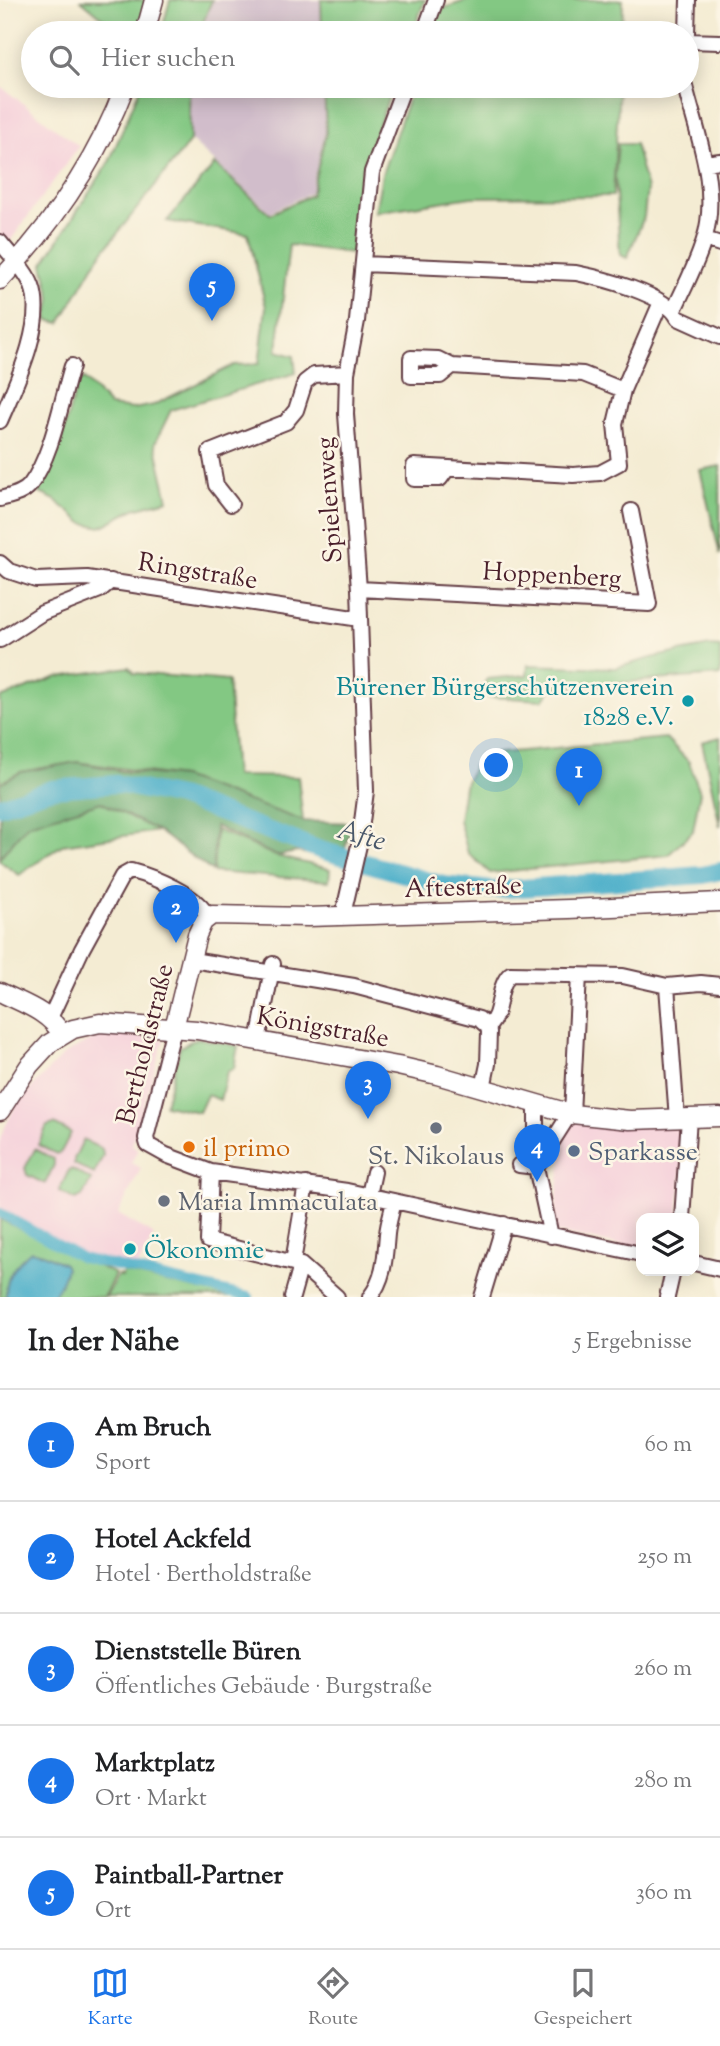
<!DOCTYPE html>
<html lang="de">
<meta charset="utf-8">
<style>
:root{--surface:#fff;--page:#f6f6f6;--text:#202124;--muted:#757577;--line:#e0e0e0;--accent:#1a73e8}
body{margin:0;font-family:"Sorts Mill Goudy",serif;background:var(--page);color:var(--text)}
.controls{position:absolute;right:21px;bottom:21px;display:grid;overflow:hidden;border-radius:14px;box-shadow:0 4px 18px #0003}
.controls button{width:63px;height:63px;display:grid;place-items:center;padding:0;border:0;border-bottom:2px solid var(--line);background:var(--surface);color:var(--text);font:35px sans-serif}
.you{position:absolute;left:497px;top:766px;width:24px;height:24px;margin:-18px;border:5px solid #fff;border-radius:50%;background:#1a73e8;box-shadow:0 0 0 10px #1a73e833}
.badge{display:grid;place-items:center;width:46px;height:46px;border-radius:50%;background:var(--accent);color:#fff;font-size:23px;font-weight:700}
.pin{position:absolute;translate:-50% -58px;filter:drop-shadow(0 2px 4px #0008)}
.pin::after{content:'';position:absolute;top:37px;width:24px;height:21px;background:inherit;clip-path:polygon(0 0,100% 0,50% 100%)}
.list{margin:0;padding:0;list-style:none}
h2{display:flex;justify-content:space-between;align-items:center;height:91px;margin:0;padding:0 28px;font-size:30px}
h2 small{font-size:23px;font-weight:400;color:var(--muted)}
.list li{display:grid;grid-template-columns:46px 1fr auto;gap:21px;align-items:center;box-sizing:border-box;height:112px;padding:0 28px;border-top:2px solid var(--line)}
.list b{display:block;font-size:26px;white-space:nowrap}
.list p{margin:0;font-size:23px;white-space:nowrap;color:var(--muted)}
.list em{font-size:23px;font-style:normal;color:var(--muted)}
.icon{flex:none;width:38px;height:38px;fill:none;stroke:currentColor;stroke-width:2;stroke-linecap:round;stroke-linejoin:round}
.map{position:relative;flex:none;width:720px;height:1297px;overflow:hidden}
.search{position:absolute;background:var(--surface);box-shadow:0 4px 18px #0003;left:21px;right:21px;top:21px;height:77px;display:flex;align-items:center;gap:18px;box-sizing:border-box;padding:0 24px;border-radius:38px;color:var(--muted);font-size:26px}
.sheet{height:651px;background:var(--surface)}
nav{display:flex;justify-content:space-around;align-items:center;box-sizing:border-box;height:98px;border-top:2px solid var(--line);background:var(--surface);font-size:19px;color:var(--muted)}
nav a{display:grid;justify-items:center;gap:4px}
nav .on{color:var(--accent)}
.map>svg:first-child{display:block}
.built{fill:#f5cfda}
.industrial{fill:#d1bdcb}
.green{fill:#83c883;stroke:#667457;stroke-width:2}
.forest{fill:#6aac71;stroke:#5a664e;stroke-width:2}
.water{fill:#4aaec9;stroke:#4a667a;stroke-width:2}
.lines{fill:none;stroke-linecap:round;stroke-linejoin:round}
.canal{stroke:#4aaec9;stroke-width:10}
.river{stroke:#4aaec9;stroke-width:18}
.minor-casing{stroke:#643e44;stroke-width:18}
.major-casing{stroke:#643e44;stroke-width:21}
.minor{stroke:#fff;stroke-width:14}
.major{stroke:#fff;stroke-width:18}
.culture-dot{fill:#0f9aa8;stroke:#fcf5e5;stroke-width:2.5}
.worship-dot{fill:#6b7280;stroke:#fcf5e5;stroke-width:2.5}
.food-dot{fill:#e8710a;stroke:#fcf5e5;stroke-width:2.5}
.service-dot{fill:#5c6f8a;stroke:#fcf5e5;stroke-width:2.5}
.labels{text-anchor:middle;stroke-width:5;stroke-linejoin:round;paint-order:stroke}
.street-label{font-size:26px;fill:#4a1f2b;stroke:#fcf5e5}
.culture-label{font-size:26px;fill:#0d838f;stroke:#fcf5e5;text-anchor:end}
.food-label{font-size:26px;fill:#c56008;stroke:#fcf5e5;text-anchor:start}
.service-label{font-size:26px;fill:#4e5e75;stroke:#fcf5e5;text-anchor:start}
.worship-label{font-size:26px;fill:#5b616d;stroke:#fcf5e5}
.water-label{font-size:28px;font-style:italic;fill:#4a586a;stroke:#fcf5e5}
</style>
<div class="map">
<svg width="720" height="1297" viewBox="0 0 720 1297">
<rect width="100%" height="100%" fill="#fcf5e5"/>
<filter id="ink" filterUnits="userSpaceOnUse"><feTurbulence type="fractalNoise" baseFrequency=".0143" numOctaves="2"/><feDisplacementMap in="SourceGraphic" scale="14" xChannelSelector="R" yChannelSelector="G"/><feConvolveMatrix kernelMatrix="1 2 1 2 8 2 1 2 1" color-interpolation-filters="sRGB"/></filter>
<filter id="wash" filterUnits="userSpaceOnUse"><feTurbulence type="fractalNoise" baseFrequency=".00686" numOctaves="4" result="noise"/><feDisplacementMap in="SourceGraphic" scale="28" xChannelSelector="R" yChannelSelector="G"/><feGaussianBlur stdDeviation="1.57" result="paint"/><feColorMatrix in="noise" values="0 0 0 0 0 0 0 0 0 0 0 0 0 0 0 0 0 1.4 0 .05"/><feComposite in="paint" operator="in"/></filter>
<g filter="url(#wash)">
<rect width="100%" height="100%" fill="#f4ecd3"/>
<path class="built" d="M0,86L79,146L0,255Z
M104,1033L164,1039L132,1145L138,1149L131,1163L141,1168L118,1214L154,1235L137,1268L85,1256L0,1210V1138L16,1104L63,1055Z
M566,1120L685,1126L678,1218H641V1249L553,1232Z"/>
<path class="industrial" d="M213,0H321L322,33H200Z
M189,86H323L325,133L310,193L270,212L190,140Z"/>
<path class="green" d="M81,0H147L137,33H121Z
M170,0H212L199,33H161Z
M321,0H425L412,33H322Z
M468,0H623L622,33H432L441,9Z
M141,86H189L190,141L98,258L60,323L47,320L51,298L43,264L109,162Z
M324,86H393L362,171L354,220L352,253L289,245L277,351L294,356L296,373L171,410L155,443L168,500L134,509L101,527L83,523L55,500L36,491L57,453L78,382L84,379L110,406L133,409L154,405L234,365L259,364L266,307L248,234L167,221L215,164L270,214L311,195L326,133Z
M413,86H619L613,196L471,197L375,212L382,174Z
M618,144H635L647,189L644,217L627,258L620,255L615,177Z
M720,466V555L700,470Z
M710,646L720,647V675L552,688L543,700L488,697L483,685L487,679L527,675L528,665L615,668L659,656Z
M129,667L134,673L228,681L235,776L298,777L303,821L182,777L77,762L21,772L0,783V698L58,677Z
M720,737V826L702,742Z
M666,738L689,762L700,792L693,831L668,855L490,873L468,853L459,820L464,786L479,755Z
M101,802L158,831L62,845L19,875L0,861V857L28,824Z
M216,830L276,856L330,869L329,881L213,872Z
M197,1038L238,1046L234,1068L227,1072L220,1100L207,1095L199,1112L165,1105L180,1047Z
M54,1124L71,1133L61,1152L56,1154L38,1145L47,1126Z
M83,1140L102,1149L103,1156L94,1174L74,1164V1159Z
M35,1149L54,1159V1165L45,1184L27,1175L25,1168Z
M72,1169L91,1180L82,1197L75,1200L59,1191L68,1172Z
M0,1219L115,1274L104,1297H0Z
M123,1272L232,1297H106L118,1275L122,1277Z"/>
<path class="forest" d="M77,762L122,771L182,777L303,821L352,823L342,860L298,852L276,856L215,826L213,872L158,831L101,802L28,824L0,857V783L21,772Z"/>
<path class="water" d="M31,1251L43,1254L64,1264L66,1269L60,1285L53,1297H6C5,1275 16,1264 31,1251Z"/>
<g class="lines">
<path class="canal" d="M0,1213L82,1258L249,1297"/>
<path class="river" d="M0,806L52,789L117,784L179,797L320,850L443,885L493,890L703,875L720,871"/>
</g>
</g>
<g filter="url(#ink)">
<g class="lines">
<defs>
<path id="minor" d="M424,33L436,0
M687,33L688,0
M687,41L720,42
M705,163L720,161
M705,239L720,244
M0,242C10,255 26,270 32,286C46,323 15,386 0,421
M363,264L576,273C601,278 666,294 678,318L720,337
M674,310C684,288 697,264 704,240C720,190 697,134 685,86
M452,366L440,376H411V358L438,359L452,366L583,374L623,390
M448,468L440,479H414V466L573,475L600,473L619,463L615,424L623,390L661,302
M0,499C10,496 23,494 30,485C52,456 61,402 72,366
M231,504L216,485L210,452L286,422L296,410L305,382L314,375L347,373
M0,563L9,571L36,580L87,578L360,619
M359,589L649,604L631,511
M0,640L42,613L100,590L111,581
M345,916V906L359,845L366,791L359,589L346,414L347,373L357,321L372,172L404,86
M192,960L354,986L479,1019L488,1027L489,1032L488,1064L483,1088
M667,986L677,1119
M50,1018L82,949L122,876L131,871C154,877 198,895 208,917
M488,1027C503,1013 496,988 510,974L623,976L667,986L701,983L720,985
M174,1028L146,1138L148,1145L166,1155L211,1172L347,1191L641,1254
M258,1041L273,964
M536,1105V1167L551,1236
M519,1165L536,1167
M536,1167L566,1120L572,1114L579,975
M211,1172L208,1241L301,1265L337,1297
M369,1195L374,1172
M682,1218L689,1118
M293,1262L306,1184
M694,1263L720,1269
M292,1297L301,1265
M370,1297C385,1278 385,1256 387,1234C388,1223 392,1211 394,1201
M482,1297L504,1224
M667,1297L673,1271"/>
<path id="major" d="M145,33L154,0
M0,280C53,224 98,158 125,86
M0,992C24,1004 48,1011 62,1034
M174,1028L197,935L203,922L212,915L308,917L569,909L720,902
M0,1111L29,1066L50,1043L73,1029L100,1023L197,1030L398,1066L437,1075L572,1114L630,1120L720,1117"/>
</defs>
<use href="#minor" class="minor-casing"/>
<use href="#major" class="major-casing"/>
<use href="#minor" class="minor"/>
<use href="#major" class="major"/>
</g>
</g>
<g class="culture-dot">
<circle cx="688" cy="701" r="7"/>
<circle cx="130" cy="1249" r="7"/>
</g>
<g class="worship-dot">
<circle cx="436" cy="1128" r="7"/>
<circle cx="164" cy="1201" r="7"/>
</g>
<circle class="food-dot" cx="189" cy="1147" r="7"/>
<circle class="service-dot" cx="574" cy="1151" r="7"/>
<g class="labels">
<g class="street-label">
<text transform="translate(328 500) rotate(-94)" y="9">Spielenweg</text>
<text transform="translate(198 570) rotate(9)" y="9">Ringstraße</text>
<text transform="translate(552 574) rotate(3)" y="9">Hoppenberg</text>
<text transform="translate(463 886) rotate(-2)" y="9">Aftestraße</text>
<text transform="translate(323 1026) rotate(10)" y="9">Königstraße</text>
<text transform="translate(144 1044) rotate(-76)" y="9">Bertholdstraße</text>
</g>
<g class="culture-label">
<text x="674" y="695">Bürener Bürgerschützenverein<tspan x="674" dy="30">1828 e.V.</tspan></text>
<text x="144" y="1258" text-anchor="start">Ökonomie</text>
</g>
<g class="food-label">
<text x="203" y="1156">il primo</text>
</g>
<g class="service-label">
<text x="588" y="1160">Sparkasse</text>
</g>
<g class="worship-label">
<text x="436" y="1164">St. Nikolaus</text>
<text x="178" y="1210" text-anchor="start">Maria Immaculata</text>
</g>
<g class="water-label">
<text transform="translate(362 834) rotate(16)" y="10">Afte</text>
</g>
</g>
</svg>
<div class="controls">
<button><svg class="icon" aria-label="layers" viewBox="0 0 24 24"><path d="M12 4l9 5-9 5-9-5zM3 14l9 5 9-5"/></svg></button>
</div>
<div class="you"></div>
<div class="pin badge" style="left:579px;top:806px">1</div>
<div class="pin badge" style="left:176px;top:943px">2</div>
<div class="pin badge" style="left:368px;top:1119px">3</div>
<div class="pin badge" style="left:537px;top:1182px">4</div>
<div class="pin badge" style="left:212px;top:321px">5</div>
<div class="search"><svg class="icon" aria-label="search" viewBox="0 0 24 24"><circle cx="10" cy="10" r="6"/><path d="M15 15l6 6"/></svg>Hier suchen</div>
</div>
<section class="sheet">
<h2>In der Nähe<small>5 Ergebnisse</small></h2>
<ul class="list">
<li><span class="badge">1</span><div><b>Am Bruch</b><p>Sport</p></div><em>60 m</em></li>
<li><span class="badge">2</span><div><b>Hotel Ackfeld</b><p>Hotel · Bertholdstraße</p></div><em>250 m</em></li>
<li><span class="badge">3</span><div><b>Dienststelle Büren</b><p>Öffentliches Gebäude · Burgstraße</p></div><em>260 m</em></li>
<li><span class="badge">4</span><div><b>Marktplatz</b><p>Ort · Markt</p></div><em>280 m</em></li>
<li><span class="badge">5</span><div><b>Paintball-Partner</b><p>Ort</p></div><em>360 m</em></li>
</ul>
</section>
<nav>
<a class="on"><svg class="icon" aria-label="map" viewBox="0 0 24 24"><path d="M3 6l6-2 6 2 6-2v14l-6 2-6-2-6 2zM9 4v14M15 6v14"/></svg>Karte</a>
<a><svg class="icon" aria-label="directions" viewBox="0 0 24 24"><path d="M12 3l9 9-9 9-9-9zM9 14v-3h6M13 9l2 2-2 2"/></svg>Route</a>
<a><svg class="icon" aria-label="saved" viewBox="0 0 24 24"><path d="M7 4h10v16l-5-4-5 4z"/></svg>Gespeichert</a>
</nav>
